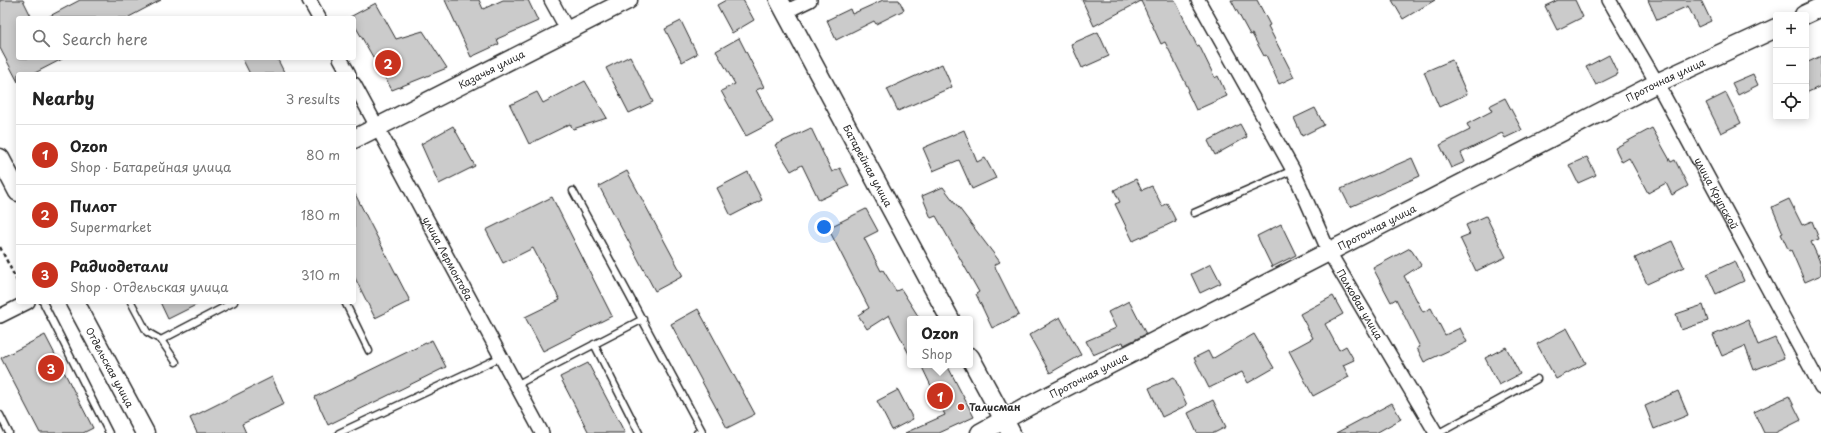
<!DOCTYPE html>
<meta charset="utf-8">
<style>
:root{--surface:#fff;--page:#f2f2f2;--text:#222;--muted:#767676;--line:#e0e0e0;--accent:#c8321e}
body{margin:0;font-family:"Playpen Sans",sans-serif;background:var(--page);color:var(--text)}
.controls{position:absolute;right:12px;top:12px;display:grid;overflow:hidden;border-radius:4px;box-shadow:0 2px 10px #0003}
.controls button{width:36px;height:36px;display:grid;place-items:center;padding:0;border:0;border-bottom:1px solid var(--line);background:var(--surface);color:var(--text);font:20px sans-serif}
.you{position:absolute;left:824px;top:227px;width:14px;height:14px;margin:-10px;border:3px solid #fff;border-radius:50%;background:#1a73e8;box-shadow:0 0 0 6px #1a73e833}
.badge{display:grid;place-items:center;width:26px;height:26px;border-radius:50%;background:var(--accent);color:#fff;font-size:13px;font-weight:700}
.pin{position:absolute;translate:-50% -50%;border:2px solid #fff;box-shadow:0 1px 4px #0006}
.popup{position:absolute;left:907px;top:316px;width:66px;height:52px;box-sizing:border-box;display:grid;place-content:center;border-radius:4px;background:var(--surface);filter:drop-shadow(0 1px 3px #0005);font-size:13px;white-space:nowrap;color:var(--muted)}
.popup b{font-size:15px;color:var(--text)}
.popup::after{content:'';position:absolute;left:50%;top:100%;margin-left:-8px;border:8px solid transparent;border-top-color:var(--surface)}
.list{margin:0;padding:0;list-style:none}
h2{display:flex;justify-content:space-between;align-items:center;height:52px;margin:0;padding:0 16px;font-size:17px}
h2 small{font-size:13px;font-weight:400;color:var(--muted)}
.list li{display:grid;grid-template-columns:26px 1fr auto;gap:12px;align-items:center;box-sizing:border-box;height:60px;padding:0 16px;border-top:1px solid var(--line)}
.list b{display:block;font-size:15px;white-space:nowrap}
.list p{margin:0;font-size:13px;white-space:nowrap;color:var(--muted)}
.list em{font-size:13px;font-style:normal;color:var(--muted)}
.icon{flex:none;width:22px;height:22px;fill:none;stroke:currentColor;stroke-width:2;stroke-linecap:round;stroke-linejoin:round}
.map{position:relative;flex:none;width:1821px;height:433px;overflow:hidden}
.search{position:absolute;background:var(--surface);box-shadow:0 2px 10px #0003;left:16px;top:16px;width:340px;height:44px;display:flex;align-items:center;gap:10px;box-sizing:border-box;padding:0 14px;border-radius:4px;color:var(--muted);font-size:15px}
.panel{position:absolute;background:var(--surface);box-shadow:0 2px 10px #0003;left:16px;top:72px;width:340px;height:232px;border-radius:4px}
.map>svg:first-child{display:block}
.building{fill:#cbcbcb;stroke:#2b2b2b}
.lines{fill:none;stroke-linecap:round;stroke-linejoin:round}
.lane-casing{stroke:#2b2b2b;stroke-width:9}
.street-casing{stroke:#2b2b2b;stroke-width:16}
.secondary-casing{stroke:#2b2b2b;stroke-width:21}
.path{stroke:#2b2b2b;stroke-width:2.5;stroke-dasharray:4 3;stroke-linecap:butt}
.lane{stroke:#fff;stroke-width:6}
.street{stroke:#fff;stroke-width:13}
.secondary{stroke:#fff;stroke-width:18}
.poi-dot{fill:#c8321e;stroke:#fff;stroke-width:1.5}
.labels{text-anchor:middle;stroke-width:3;stroke-linejoin:round;paint-order:stroke}
.street-label{font-size:10px;fill:#2b2b2b;stroke:#fff}
.poi-label{font-size:10px;font-weight:bold;fill:#2b2b2b;stroke:#fff;text-anchor:start}
</style>
<div class="map">
<svg width="1821" height="433" viewBox="0 0 1821 433">
<rect width="100%" height="100%" fill="#fff"/>
<filter id="ink" filterUnits="userSpaceOnUse"><feTurbulence type="fractalNoise" baseFrequency=".025" numOctaves="2"/><feDisplacementMap in="SourceGraphic" scale="8" xChannelSelector="R" yChannelSelector="G"/><feConvolveMatrix kernelMatrix="1 2 1 2 8 2 1 2 1" color-interpolation-filters="sRGB"/></filter>
<g filter="url(#ink)">
<path class="building" d="M0,0H23L32,18H18V58H64L33,74H18V82L0,48Z
M80,0H161L127,18H46Z
M445,0H479L483,9L503,0H528L538,21L497,39L499,44L471,57Z
M726,0H743L754,20L732,33L717,5Z
M883,0H899L904,10L876,24L874,21L836,40L827,20L850,9L852,14Z
M1082,0H1175L1197,46L1199,45L1215,78L1218,76L1227,96L1196,110L1187,91L1189,90L1165,42L1161,44L1141,1L1094,26Z
M1231,0H1257L1270,25L1268,26L1294,77L1279,84L1266,55L1264,56L1252,34L1250,35Z
M1392,0H1435L1403,19Z
M1558,0H1575L1583,17L1557,30L1545,6Z
M1648,0H1701L1711,21L1698,27L1688,6L1657,20Z
M376,3L396,39L423,31L447,68L392,90L354,24V18L350,17Z
M681,21L697,54L682,62L665,29Z
M1098,32L1109,56L1082,68L1071,44Z
M739,38L764,87L756,90L773,122L746,136L721,91L735,84L716,51Z
M1609,55L1618,74L1596,85L1586,67Z
M630,56L653,102L629,113L606,68Z
M1821,56V86L1806,93V63Z
M242,58H277L285,74H250Z
M1452,60L1467,94L1439,107L1424,72Z
M942,64L952,87L898,111L887,89Z
M1753,74L1758,85L1738,95L1732,83Z
M585,81L607,118L573,129L570,124L529,144L510,105L537,92L543,103Z
M1726,93L1741,123L1721,133L1706,103Z
M1505,98L1522,130L1505,138L1502,133L1461,153L1465,162L1451,168L1440,145L1470,130L1467,124L1492,111L1489,106Z
M1315,108L1324,125L1302,136L1294,118Z
M1240,124L1247,137L1215,155L1208,141Z
M453,126L475,166L439,184L421,144Z
M811,128L832,172L840,168L849,186L819,200L802,165L791,171L775,145Z
M1652,128L1671,162L1675,160L1688,186L1672,195L1666,183L1648,193L1629,158L1622,162L1615,148Z
M964,130L977,162L985,158L996,178L972,189L959,160L933,171L923,148Z
M1587,157L1596,175L1578,183L1569,165Z
M1412,158L1420,176L1350,207L1341,189Z
M627,171L683,276L655,291L599,186Z
M748,172L762,200L731,216L717,188Z
M1136,179L1142,190L1152,186L1162,206L1167,203L1176,221L1133,241L1115,204L1120,202L1114,190Z
M943,187L1000,262L994,265L1019,315L992,328L976,294L979,292L936,216L931,218L922,196Z
M354,192L410,301L375,318L354,276Z
M552,197L612,316L543,351L525,317L560,300L533,248L503,263L486,230Z
M1789,199L1802,225L1812,221L1819,239L1811,242L1821,264V275L1805,282L1791,250L1789,251L1781,234L1783,233L1772,207Z
M866,209L878,231L864,238L881,271L883,270L896,291L901,289L920,319H910V356L889,315L867,329L858,315L869,308L828,228Z
M1486,216L1506,257L1476,271L1460,238L1470,234L1466,225Z
M1281,224L1296,255L1272,267L1257,236Z
M1672,241L1684,267L1647,284L1635,258Z
M1410,248L1421,265L1404,276L1423,312L1431,308L1445,335L1460,328L1467,342L1424,362L1417,348L1420,347L1396,299L1391,302L1373,268Z
M1735,261L1744,281L1716,294L1707,274Z
M1211,264L1221,283L1200,293L1191,274Z
M1333,296L1343,314L1325,324L1339,350L1346,346L1354,360L1343,365L1349,377L1313,396L1289,351L1313,338L1300,314Z
M1129,301L1146,334L1124,345L1123,342L1093,355L1086,341L1116,328L1108,312Z
M160,302H202L168,319Z
M1703,305L1708,321L1681,330L1676,314Z
M698,309L755,414L727,428L671,324Z
M1060,317L1081,355L1050,373L1029,335Z
M1748,320L1758,345L1775,338L1784,358L1754,370L1745,346L1722,356L1713,335Z
M1567,328L1586,363L1556,379L1537,344Z
M1254,334L1274,368L1248,383L1242,372L1209,388L1194,358L1208,351L1212,359Z
M45,335L93,428L83,433H40L1,358Z
M432,340L446,367L328,425L315,397Z
M1506,347L1520,374L1499,385L1485,358Z
M588,363L625,433H589L560,377Z
M921,365H947L974,417L939,433H905L945,415Z
M272,377L284,404L242,424L246,433H197L190,418Z
M1174,377L1187,405L1162,417L1149,388Z
M898,390L913,419L892,430L877,401Z
M1678,391L1688,415L1654,429L1645,406Z
M1789,396L1801,420L1775,433H1764L1754,412Z
M1213,400L1226,427L1214,433H1197L1188,413Z
M1392,403L1401,419L1376,433H1336Z"/>
<g class="lines">
<defs>
<path id="lane" d="M573,191L702,431L697,433
M1194,213L1293,170
M43,302L109,433
M131,302L147,332L161,340L176,362
M345,302L369,351
M161,340L234,302
M594,344L639,433
M516,385L643,319
M0,415L9,433
M339,433L501,357
M1439,433L1537,379"/>
<g id="street">
<path d="M309,0L319,18"/>
<path d="M551,0L568,31"/>
<path id="s1" d="M1198,0L1293,170L1329,252L1436,433"/>
<path id="s2" d="M1609,0L1657,83L1821,387"/>
<path d="M785,12L810,0"/>
<path d="M340,58L349,74"/>
<path id="s3" d="M354,84L542,433"/>
<path d="M0,316L28,302"/>
</g>
<g id="secondary">
<path id="s4" d="M779,0L950,319"/>
<path d="M1804,15L1821,7"/>
<path id="s5" d="M354,139L628,0"/>
<path d="M0,158L18,192"/>
<path id="s6" d="M75,302L145,433"/>
<path d="M970,357L1011,433"/>
<path id="s7" d="M980,433L1027,407L1657,83L1776,28"/>
</g>
</defs>
<use href="#lane" class="lane-casing"/>
<use href="#street" class="street-casing"/>
<use href="#secondary" class="secondary-casing"/>
<path class="path" d="M0,247L18,283"/>
<use href="#lane" class="lane"/>
<use href="#street" class="street"/>
<use href="#secondary" class="secondary"/>
</g>
</g>
<circle class="poi-dot" cx="961" cy="407" r="4"/>
<g class="labels">
<g class="street-label">
<text dy="4" stroke="none"><textPath href="#s5" startOffset="154">Казачья улица</textPath></text>
<text dy="4" stroke="none"><textPath href="#s7" startOffset="771">Проточная улица</textPath></text>
<text dy="4" stroke="none"><textPath href="#s4" startOffset="188">Батарейная улица</textPath></text>
<text dy="4" stroke="none"><textPath href="#s2" startOffset="221">улица Крупской</textPath></text>
<text dy="4" stroke="none"><textPath href="#s7" startOffset="447">Проточная улица</textPath></text>
<text dy="4" stroke="none"><textPath href="#s3" startOffset="198">улица Лермонтова</textPath></text>
<text dy="4" stroke="none"><textPath href="#s1" startOffset="345">Полковая улица</textPath></text>
<text dy="4" stroke="none"><textPath href="#s6" startOffset="74">Отдельская улица</textPath></text>
<text dy="4" stroke="none"><textPath href="#s7" startOffset="123">Проточная улица</textPath></text>
</g>
<g class="poi-label">
<text x="969" y="411">Талисман</text>
</g>
</g>
</svg>
<div class="controls">
<button>+</button>
<button>−</button>
<button><svg class="icon" aria-label="locate" viewBox="0 0 24 24"><circle cx="12" cy="12" r="6"/><path d="M12 2v4M12 18v4M2 12h4M18 12h4"/></svg></button>
</div>
<div class="you"></div>
<div class="pin badge" style="left:940px;top:396px">1</div>
<div class="popup"><b>Ozon</b>Shop</div>
<div class="pin badge" style="left:388px;top:63px">2</div>
<div class="pin badge" style="left:51px;top:368px">3</div>
<div class="search"><svg class="icon" aria-label="search" viewBox="0 0 24 24"><circle cx="10" cy="10" r="6"/><path d="M15 15l6 6"/></svg>Search here</div>
<section class="panel">
<h2>Nearby<small>3 results</small></h2>
<ul class="list">
<li><span class="badge">1</span><div><b>Ozon</b><p>Shop · Батарейная улица</p></div><em>80 m</em></li>
<li><span class="badge">2</span><div><b>Пилот</b><p>Supermarket</p></div><em>180 m</em></li>
<li><span class="badge">3</span><div><b>Радиодетали</b><p>Shop · Отдельская улица</p></div><em>310 m</em></li>
</ul>
</section>
</div>
